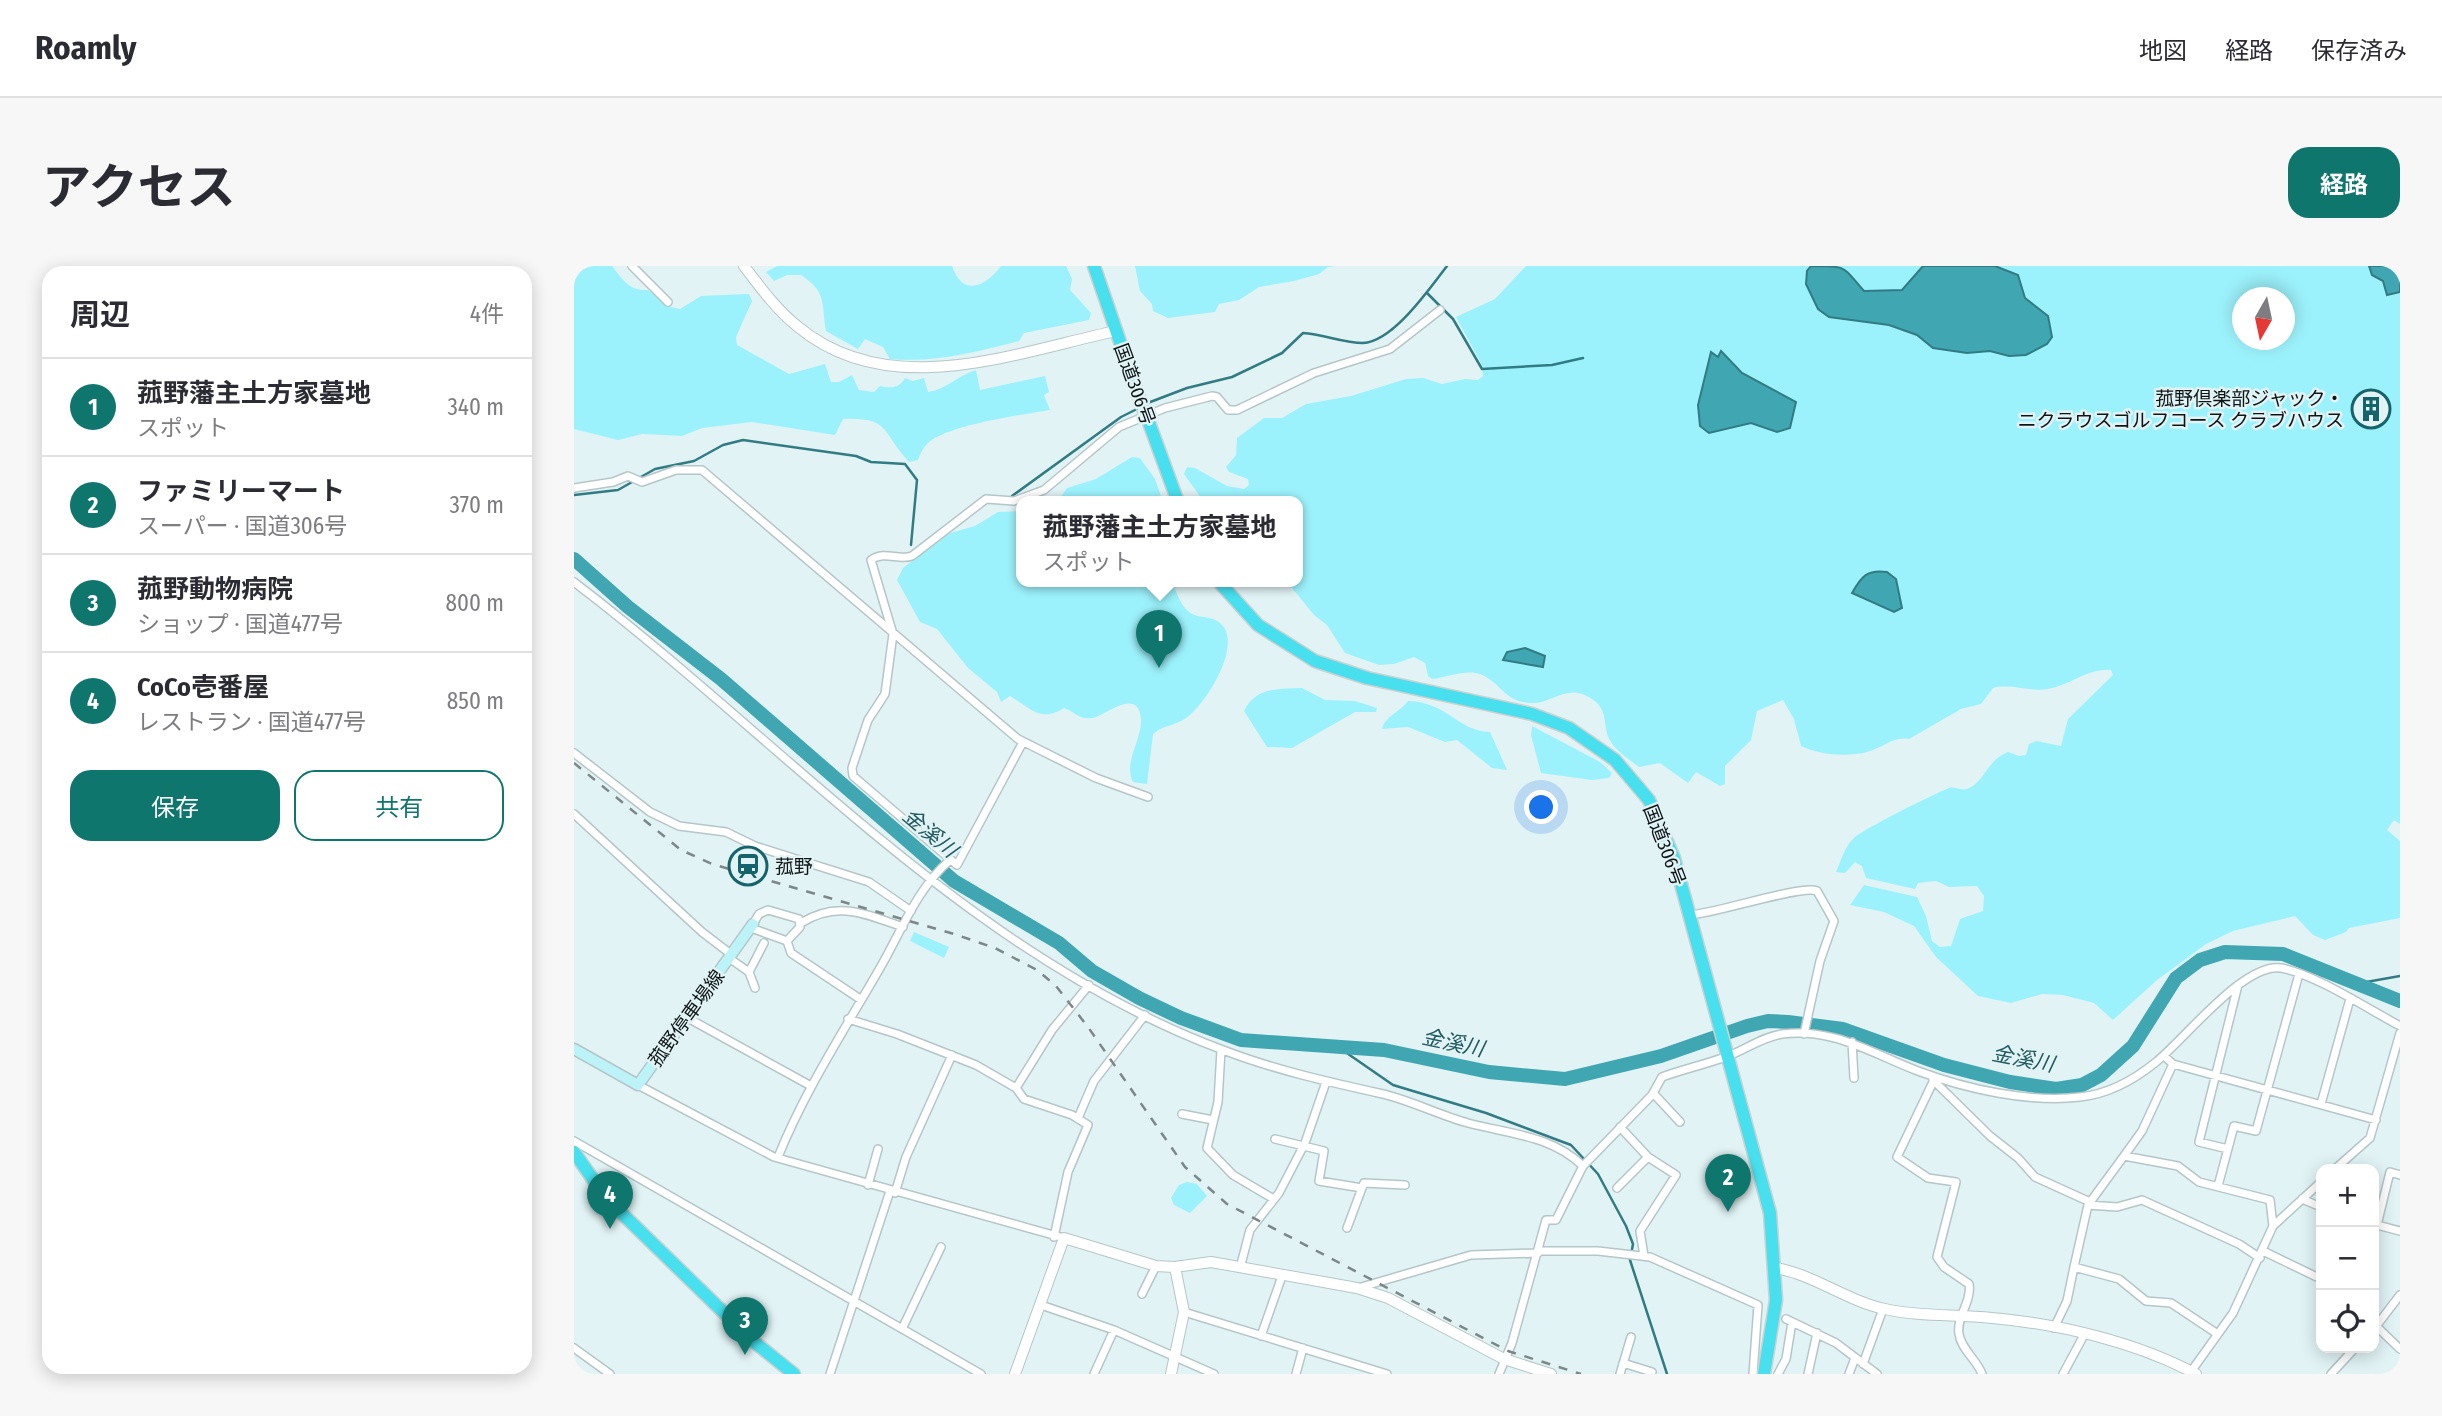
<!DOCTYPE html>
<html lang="ja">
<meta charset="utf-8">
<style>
:root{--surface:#fff;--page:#f7f7f7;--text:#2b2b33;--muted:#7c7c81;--line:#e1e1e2;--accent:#0f766e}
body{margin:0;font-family:"Fira Sans Condensed","Noto Sans JP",sans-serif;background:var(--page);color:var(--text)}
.controls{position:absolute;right:21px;bottom:21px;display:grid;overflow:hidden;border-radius:14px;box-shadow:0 4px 18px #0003}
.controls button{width:63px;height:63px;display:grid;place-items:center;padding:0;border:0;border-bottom:2px solid var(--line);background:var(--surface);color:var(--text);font:35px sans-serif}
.compass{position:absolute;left:1658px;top:21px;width:63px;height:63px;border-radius:50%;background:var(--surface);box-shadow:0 4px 18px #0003;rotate:189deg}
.you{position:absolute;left:968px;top:542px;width:24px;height:24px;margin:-18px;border:5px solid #fff;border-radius:50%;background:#1a73e8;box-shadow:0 0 0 10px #1a73e833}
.badge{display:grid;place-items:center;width:46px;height:46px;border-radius:50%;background:var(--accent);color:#fff;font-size:23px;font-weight:700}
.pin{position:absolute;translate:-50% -58px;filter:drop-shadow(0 2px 4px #0008)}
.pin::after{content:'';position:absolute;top:37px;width:24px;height:21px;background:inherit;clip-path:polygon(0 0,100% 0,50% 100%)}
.popup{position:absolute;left:442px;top:230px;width:287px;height:91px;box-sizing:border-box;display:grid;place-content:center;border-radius:14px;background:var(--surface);filter:drop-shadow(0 2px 5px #0005);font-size:23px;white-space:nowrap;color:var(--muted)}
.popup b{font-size:26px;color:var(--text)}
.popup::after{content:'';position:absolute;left:50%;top:100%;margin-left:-14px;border:14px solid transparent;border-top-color:var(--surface)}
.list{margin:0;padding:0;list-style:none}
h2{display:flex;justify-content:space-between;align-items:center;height:91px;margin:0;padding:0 28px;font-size:30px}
h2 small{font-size:23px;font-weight:400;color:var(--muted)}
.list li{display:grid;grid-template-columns:46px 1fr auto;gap:21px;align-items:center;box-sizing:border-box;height:98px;padding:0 28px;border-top:2px solid var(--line)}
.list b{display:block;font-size:26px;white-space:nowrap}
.list p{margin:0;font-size:23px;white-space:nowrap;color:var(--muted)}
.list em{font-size:23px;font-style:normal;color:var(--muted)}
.actions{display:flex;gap:14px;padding:21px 28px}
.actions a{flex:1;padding:16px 0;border:2px solid var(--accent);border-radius:21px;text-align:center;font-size:24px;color:var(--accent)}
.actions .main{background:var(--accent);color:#fff}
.icon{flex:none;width:38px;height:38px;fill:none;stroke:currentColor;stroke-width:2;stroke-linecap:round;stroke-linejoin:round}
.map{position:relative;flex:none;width:1826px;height:1108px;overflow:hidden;border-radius:21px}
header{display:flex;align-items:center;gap:42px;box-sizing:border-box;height:98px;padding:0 35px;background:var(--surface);border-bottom:2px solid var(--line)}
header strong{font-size:33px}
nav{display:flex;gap:38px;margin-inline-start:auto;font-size:24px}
.intro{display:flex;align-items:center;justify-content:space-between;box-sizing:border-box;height:168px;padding:0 42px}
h1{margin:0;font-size:49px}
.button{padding:18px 32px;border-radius:21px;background:var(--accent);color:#fff;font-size:24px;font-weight:700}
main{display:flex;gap:42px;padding:0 42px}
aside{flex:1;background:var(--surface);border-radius:21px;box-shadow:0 4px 18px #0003}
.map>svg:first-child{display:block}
.green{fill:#9cf2fc;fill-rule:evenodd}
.water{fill:#40a7b2;stroke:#317b83;stroke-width:2}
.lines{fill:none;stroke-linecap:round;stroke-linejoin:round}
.stream{stroke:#317b83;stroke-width:2.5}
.river{stroke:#40a7b2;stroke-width:14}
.minor-casing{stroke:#b5c6c8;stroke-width:10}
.tertiary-casing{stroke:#b5c6c8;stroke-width:12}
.secondary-casing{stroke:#b5c6c8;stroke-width:13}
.trunk-casing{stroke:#cfd0d0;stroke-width:15}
.minor{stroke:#fff;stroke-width:7}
.tertiary{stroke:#fff;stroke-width:10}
.secondary{stroke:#bbf3f8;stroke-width:10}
.trunk{stroke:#48e0ee;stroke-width:12}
.rail{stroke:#7b8789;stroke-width:2.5;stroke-dasharray:9 9;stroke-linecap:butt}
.trunk-bridge-casing{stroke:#cfd0d0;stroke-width:15;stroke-linecap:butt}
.trunk-bridge{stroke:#48e0ee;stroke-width:12}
.labels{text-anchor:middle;stroke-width:5;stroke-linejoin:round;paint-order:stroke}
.street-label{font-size:19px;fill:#0f1516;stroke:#e1f3f5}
.poi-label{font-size:19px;fill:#0f1516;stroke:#e1f3f5;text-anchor:end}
.water-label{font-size:21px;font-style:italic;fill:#215a60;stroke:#e1f3f5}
</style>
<header>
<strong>Roamly</strong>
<nav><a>地図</a><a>経路</a><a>保存済み</a></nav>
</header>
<div class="intro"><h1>アクセス</h1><a class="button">経路</a></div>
<main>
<aside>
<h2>周辺<small>4件</small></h2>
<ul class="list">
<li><span class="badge">1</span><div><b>菰野藩主土方家墓地</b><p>スポット</p></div><em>340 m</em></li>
<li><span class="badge">2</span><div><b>ファミリーマート</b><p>スーパー · 国道306号</p></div><em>370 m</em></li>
<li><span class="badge">3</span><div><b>菰野動物病院</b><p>ショップ · 国道477号</p></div><em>800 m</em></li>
<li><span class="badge">4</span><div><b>CoCo壱番屋</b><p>レストラン · 国道477号</p></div><em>850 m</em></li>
</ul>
<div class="actions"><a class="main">保存</a><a>共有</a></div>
</aside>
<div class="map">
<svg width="1826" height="1108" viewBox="0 0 1826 1108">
<rect width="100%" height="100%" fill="#e1f3f5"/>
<path class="green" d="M0,0H38C49,14 55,25 74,24L97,41L106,43L127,30L175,28L178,35L162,71L163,79L215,108L251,98L257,116H265L278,109L285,124L300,126L306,120C317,122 325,123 331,112L339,115L350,112L354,126C373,123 383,110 402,104L406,124L471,110L475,126L470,129L476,144C447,149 378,158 355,176C350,180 346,188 344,194L335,196C307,166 317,151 269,153L261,169L178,156L128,162L108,170L68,168L44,174L0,163Z
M203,0H378C389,32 412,20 427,0H492L498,13L496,24L517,47L515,54L450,67L445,75C402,86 361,97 316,93L309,81L291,73L284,83L252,65C247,38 254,27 227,9H213L200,15L192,6Z
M561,0H763L754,1L745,8L720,15L685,21L665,34L645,38L641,46L594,52L579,45L578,38L566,25Z
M952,0H1826V558L1820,554L1813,564L1826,575V652L1775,662L1772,666L1751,674L1739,669L1721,650L1659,665L1632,678L1583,714L1539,754L1520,737L1489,729L1468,728L1437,737L1404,730L1362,691L1340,660L1310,646L1276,639L1290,619L1343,631L1352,650L1358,675L1366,681L1377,680L1386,653L1409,645L1410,630L1403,620L1375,621L1362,615L1344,617L1341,623L1292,612L1288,600L1281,596L1271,607L1262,606C1267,595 1270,582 1279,573C1287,564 1360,528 1375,522C1382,520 1388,526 1395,522C1412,514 1412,495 1434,486L1445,490L1452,489L1455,478L1462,475L1487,480L1494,453L1539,409L1537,404C1514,402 1497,419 1474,423C1455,426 1437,417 1419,422L1407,438L1387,443L1335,473C1319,470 1309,482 1293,486C1274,491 1245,489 1227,480L1220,453L1209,434L1183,445L1177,474L1151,500V518L1146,520L1122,506L1114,517L1086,497L1065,501C1056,494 1043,486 1037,476C1028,463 1035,448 1022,436C994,413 979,439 956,437C929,435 927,416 906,408C892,403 873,411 858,413L854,410L851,397L840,391L820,398L805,399L771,387L753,359L740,349L718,322L699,316H723V236H630L610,208L613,201L621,202L653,220L670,223L675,219L674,213L655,206L652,201L662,189L663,172L690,152H708L732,138L777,130L832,113L849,112L868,118L891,113L904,114L909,110L908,99L882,51L921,33ZM1668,32H1710V74H1668Z
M558,191L566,192L581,213L589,236L484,235L493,222L522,213Z
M447,245V316H598C603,327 607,342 618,348C628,353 639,349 648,359C668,380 632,438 612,452C601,460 589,459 579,468L573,518L559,516C549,496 568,474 567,453C564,420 531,450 519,452C505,454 501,446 490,442C466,457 456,442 436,430L427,436L423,426L394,402L363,363L346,356L323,314L329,302L373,268L401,260L424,246Z
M728,422L751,434L781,435L803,442L802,446H781L718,482L693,481L670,445C682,421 704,423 728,422Z
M834,435C874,436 883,465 916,466L933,504L918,502L883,474L871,476L834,461L808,463C811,450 826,446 834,435Z
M958,460L1026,496L1038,507L1035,512L1018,514L967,507L957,469Z
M340,666L375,681L370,692L336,675Z
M613,916L623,918L633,930L616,947L600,939L597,932L605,919Z"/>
<path class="water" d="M1237,0C1274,0 1268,0 1290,25L1328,24L1349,0H1421L1444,9L1451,32L1474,50L1478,71L1473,78L1452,89L1435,90L1416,85L1393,87L1359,82L1343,69L1315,59L1255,51L1244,43L1232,18L1233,5Z
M1795,0H1826V26L1813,29L1809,15L1798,9Z
M1147,85L1168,107L1222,136L1216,162L1203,166L1177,157L1135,167L1126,160L1124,139L1137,86L1144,91Z
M1313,306L1322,313L1328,342L1320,346L1278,327C1287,311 1293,303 1313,306Z
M951,382L971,390L969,401L929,394L933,386Z"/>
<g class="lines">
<path class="stream" d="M853,27L879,53L908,103L978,99L1009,92
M571,138L613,122L658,111L708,87L729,67C749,68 769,77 789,77C819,76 856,22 873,0
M0,229L44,224L81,203L120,195L149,179L169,174L282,190L297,196L331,198L343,214L337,279
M438,230L547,151L565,142
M1781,718L1826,710
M767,783L819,819L912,847L997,879L1024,908L1052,960L1059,978L1056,994L1093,1108"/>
<path class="river" d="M0,293L54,341L147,413L380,615L485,677L518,705L565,732L607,752L667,774L810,784L915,806L991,813L1087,790L1173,760L1194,755L1214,756L1269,763L1370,799L1436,816L1482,823L1508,819L1527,809L1559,780L1602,712L1626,694L1651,686L1709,688L1826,735"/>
<defs>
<path id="minor" d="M58,0L94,36
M0,222L39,216L54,210L68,216L102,204H128L444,473L522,512L574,531
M0,316C210,476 396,690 649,784C701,804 755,816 809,828C838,835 865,849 894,857C935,868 977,869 1009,900
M449,476L383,599L279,510L278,502L294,454L311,428L319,368L297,294C311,284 324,295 338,290L412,233L440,235L470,224L545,161L591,142L638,130L643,131L654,144H663L740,107L816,83L866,44
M0,487L76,546L105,560L152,566L181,580L295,616L337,645
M0,548L128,666L158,689
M194,644L225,653L226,661L213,675L180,663L179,658L185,648Z
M1115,649C1141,648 1229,618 1243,625L1260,655L1246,695L1230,768
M227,657C264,634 291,648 329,661
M213,675L217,687L286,733
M155,692L175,706L181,722
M175,706L190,677
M112,751L237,820
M274,753L323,768L402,799L442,822L450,833L498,849L514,859L494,906L480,971
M1278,776L1280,812
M647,784L644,836L633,882L659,909L698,932
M1590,790L1599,798L1802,854
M1359,814L1416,870L1444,892L1461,911L1516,936
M1359,816L1323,891L1354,912L1382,916L1363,991L1370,1001L1395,1018C1398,1036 1382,1051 1385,1068C1387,1083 1403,1094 1408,1108
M64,819L200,891L490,972
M442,822L478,764L515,719
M1079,827L1106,856
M1747,838L1776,733
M608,848L639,854
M504,852L520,815L571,749
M1046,861L1074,891L1102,909L1066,965L1070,990
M701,873L750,885L745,915L788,922L773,962
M0,875L407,1108
M1654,883L1625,876L1664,719
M1550,890L1568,865L1599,798
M204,891C231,824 271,763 306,702C327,666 343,622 376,594
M1761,903L1796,872L1826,767
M294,919L304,883
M1644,920L1660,860L1682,865L1725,708
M788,922L790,917L831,919
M1043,922L1074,891
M321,927L332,891L378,789
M1728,933L1747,941
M1514,939L1543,941L1568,934L1665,978L1686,992
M1800,959H1803L1816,906L1826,909
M1803,959L1826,965
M964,985H1024L1076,991L1184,1039L1179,1108
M1689,985L1747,1013
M666,1002L676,964L705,927L731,877L752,816
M784,1022L897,989L964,987
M568,1028L582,1000
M467,1039L540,1064L640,1108
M610,1046L813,1108
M1212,1053L1262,1077L1303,1108
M1800,1058L1826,1083
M1480,1062L1493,1035L1500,1001
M328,1063L367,981
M1800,1063L1826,1029
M1642,1067L1597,1037L1572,1035L1545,1013L1500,1001L1514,939L1550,890L1604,900L1625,916L1696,934L1699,960
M687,1070L708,1010
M0,1082L36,1108
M1049,1097L1078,1106
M1289,1098L1309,1043
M1616,1107L1659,1047L1699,960L1747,916
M256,1108L316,925
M520,1108L540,1064
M722,1108L729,1082
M925,1108L938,1077L972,954H982L1009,900L1078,829L1088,811C1110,803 1133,798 1154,790C1173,783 1188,771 1208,768C1259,761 1299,788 1344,805C1392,823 1455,837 1506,831C1534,828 1560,814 1582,796C1610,774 1670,696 1707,702C1741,708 1794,743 1826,760
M1046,1108L1057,1071
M1204,1108L1212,1093L1218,1056
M1234,1108L1243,1067
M1275,1108L1281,1092
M1489,1108L1510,1069
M1757,1108L1781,1082"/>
<path id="tertiary" d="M170,0C186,21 202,43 223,60C315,137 439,87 542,65
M1202,1002C1241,1009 1273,1035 1311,1043C1346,1051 1382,1048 1418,1052C1486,1058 1562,1076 1622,1108
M441,1108L490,972L582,1000L601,1001L637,996L783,1022L814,1032L930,1093L977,1108
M597,1108L610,1046L601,1001"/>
<path id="secondary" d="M0,783L64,819L179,658"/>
<path id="trunk" d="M520,0L567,137
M574,154L604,236
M645,316L684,359L741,395L793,412L958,448L995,462L1041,494L1075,534L1100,592L1196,947L1202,1034L1190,1108
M0,886L32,932L179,1075L220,1108"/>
</defs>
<use href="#minor" class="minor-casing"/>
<use href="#tertiary" class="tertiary-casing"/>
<use href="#secondary" class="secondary-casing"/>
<use href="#trunk" class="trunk-casing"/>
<use href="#minor" class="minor"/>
<use href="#tertiary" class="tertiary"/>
<use href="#secondary" class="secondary"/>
<use href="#trunk" class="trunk"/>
<path class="rail" d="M0,497L107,584L138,598L380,668L421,682L463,704L482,720L514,761L611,901L653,938L934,1085L1007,1108"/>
<defs>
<path id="trunk-bridge" d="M567,137L574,154"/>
</defs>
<use href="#trunk-bridge" class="trunk-bridge-casing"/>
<use href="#trunk-bridge" class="trunk-bridge"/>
</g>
<defs>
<symbol id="building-ring" viewBox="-11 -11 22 22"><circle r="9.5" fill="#e1f3f5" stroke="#15636b" stroke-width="1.5"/><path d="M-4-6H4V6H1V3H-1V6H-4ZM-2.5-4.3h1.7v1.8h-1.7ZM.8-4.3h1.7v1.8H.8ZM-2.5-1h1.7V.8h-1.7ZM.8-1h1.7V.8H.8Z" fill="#15636b"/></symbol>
<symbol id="station-ring" viewBox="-11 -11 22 22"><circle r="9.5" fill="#e1f3f5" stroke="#15636b" stroke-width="1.5"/><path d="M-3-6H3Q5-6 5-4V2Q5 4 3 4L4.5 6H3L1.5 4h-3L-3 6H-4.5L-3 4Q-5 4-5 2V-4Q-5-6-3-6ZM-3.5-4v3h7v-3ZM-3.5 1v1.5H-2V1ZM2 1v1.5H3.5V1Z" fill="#15636b"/></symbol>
</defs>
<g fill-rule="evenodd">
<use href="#building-ring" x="1775" y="121" width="44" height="44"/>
<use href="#station-ring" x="152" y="578" width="44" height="44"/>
</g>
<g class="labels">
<g class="street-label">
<text transform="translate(561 118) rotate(70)" y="7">国道306号</text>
<text transform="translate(1091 579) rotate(69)" y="7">国道306号</text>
<text transform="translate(112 752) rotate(-54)" y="7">菰野停車場線</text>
</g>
<g class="poi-label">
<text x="1770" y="139">菰野倶楽部ジャック・<tspan x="1770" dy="22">ニクラウスゴルフコース クラブハウス</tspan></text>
<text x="201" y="607" text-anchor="start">菰野</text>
</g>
<g class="water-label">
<text transform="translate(356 567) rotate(40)" y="7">金溪川</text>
<text transform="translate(879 777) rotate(12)" y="7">金溪川</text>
<text transform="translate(1449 793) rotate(11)" y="7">金溪川</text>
</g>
</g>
</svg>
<div class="controls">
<button>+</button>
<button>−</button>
<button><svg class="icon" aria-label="locate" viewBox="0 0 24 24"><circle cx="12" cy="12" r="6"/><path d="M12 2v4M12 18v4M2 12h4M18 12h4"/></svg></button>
</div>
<svg class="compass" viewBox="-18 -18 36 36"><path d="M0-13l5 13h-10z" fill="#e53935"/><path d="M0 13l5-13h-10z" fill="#7c7c81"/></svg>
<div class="you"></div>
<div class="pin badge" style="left:585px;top:402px">1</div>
<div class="popup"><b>菰野藩主土方家墓地</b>スポット</div>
<div class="pin badge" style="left:1154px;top:946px">2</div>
<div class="pin badge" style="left:171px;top:1089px">3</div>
<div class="pin badge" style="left:36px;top:963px">4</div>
</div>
</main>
